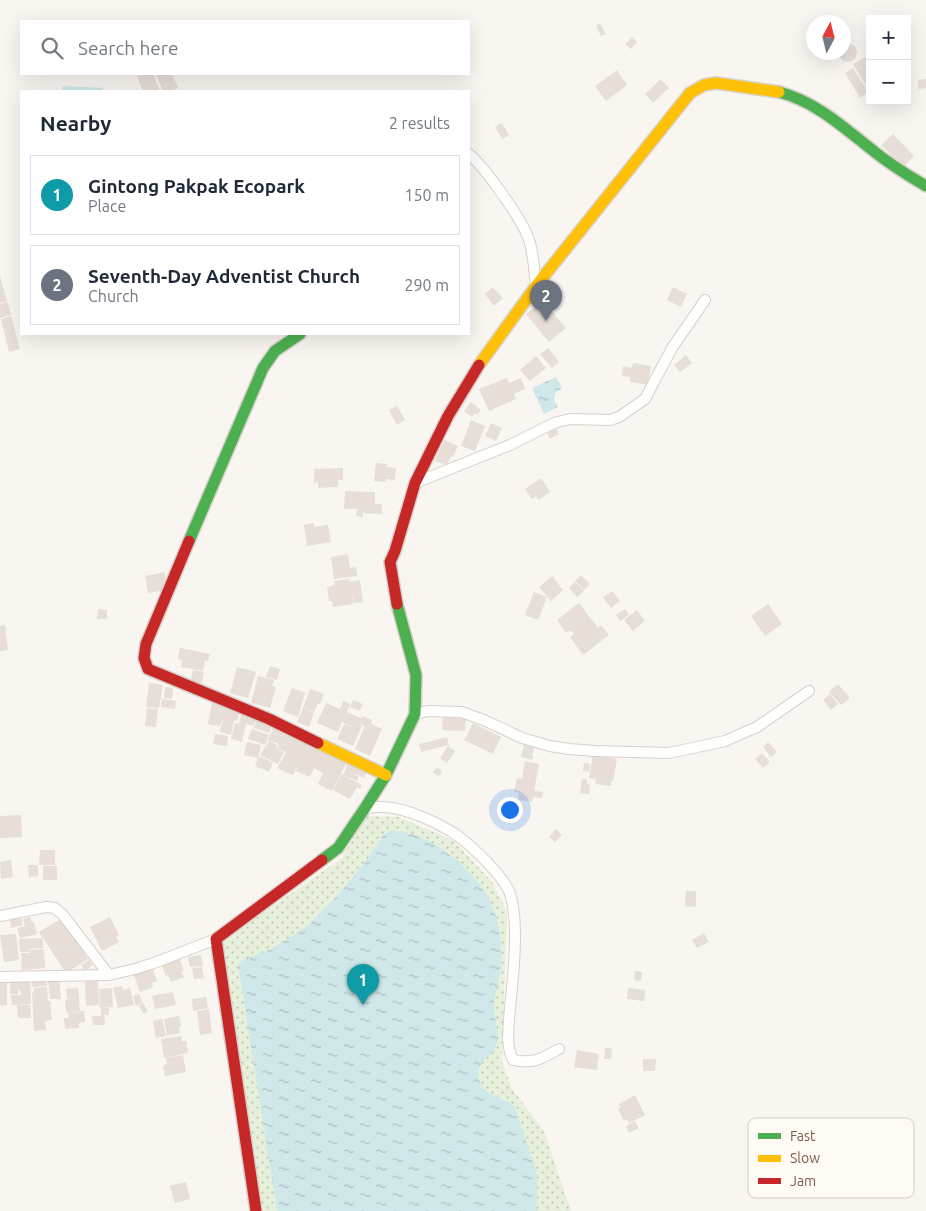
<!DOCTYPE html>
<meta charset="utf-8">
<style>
:root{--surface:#fff;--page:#f2f2f3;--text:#1f2937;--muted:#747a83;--line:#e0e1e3;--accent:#ea580c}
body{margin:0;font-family:Ubuntu,sans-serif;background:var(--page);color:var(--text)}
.controls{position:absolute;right:15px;top:15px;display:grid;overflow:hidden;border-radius:0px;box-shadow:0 5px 20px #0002}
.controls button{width:45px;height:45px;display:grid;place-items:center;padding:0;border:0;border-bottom:1px solid var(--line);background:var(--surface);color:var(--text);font:25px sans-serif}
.compass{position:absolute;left:806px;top:15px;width:45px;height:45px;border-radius:50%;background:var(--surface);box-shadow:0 5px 20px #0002;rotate:7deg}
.you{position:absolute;left:509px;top:809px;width:18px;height:18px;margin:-12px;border:4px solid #fff;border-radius:50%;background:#1a73e8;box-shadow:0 0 0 8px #1a73e833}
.badge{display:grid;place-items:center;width:32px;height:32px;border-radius:50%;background:var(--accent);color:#fff;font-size:16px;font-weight:700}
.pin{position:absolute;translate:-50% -41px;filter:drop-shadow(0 1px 2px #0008)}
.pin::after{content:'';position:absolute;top:26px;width:18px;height:15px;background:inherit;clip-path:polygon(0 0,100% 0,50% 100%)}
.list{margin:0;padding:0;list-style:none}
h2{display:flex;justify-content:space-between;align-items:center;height:65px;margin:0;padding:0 20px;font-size:21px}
h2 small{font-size:16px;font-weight:400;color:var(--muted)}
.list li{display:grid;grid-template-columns:32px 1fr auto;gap:15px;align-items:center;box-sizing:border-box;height:80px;margin:0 10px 10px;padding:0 10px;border:1px solid var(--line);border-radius:0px}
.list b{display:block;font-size:19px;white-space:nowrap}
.list p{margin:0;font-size:16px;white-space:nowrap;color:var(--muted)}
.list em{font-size:16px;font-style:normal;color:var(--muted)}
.icon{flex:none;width:28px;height:28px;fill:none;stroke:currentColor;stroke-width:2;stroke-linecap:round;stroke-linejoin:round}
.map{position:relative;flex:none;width:926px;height:1211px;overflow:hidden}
.search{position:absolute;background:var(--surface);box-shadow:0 5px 20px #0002;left:20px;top:20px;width:450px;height:55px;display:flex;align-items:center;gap:12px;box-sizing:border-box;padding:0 18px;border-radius:0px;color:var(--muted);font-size:19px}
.panel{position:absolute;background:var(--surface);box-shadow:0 5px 20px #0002;left:20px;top:90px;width:450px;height:245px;border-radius:0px}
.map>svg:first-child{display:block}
.park{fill:url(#park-dots)}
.water{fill:url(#water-ripples)}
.building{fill:#e6ded7}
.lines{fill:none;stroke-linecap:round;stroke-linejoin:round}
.street-casing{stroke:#d7d1cb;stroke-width:12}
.fast-casing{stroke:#d9d2cb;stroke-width:14}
.slow-casing{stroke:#d9d2cb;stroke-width:14}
.jam-casing{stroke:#d9d2cb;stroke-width:14}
.street{stroke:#fefefd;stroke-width:10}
.fast{stroke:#4caf50;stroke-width:11}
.slow{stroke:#ffc107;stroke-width:11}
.jam{stroke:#c62828;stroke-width:11}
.key{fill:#fffaf3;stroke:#d7cbc1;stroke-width:1}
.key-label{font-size:14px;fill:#7a5c4d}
</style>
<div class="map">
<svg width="926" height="1211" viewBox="0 0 926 1211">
<defs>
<pattern id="park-dots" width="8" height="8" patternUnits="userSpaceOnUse" patternTransform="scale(1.25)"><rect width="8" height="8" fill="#e7f0db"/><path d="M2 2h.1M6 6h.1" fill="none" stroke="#c0c6b4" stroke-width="1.8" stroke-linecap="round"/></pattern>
<pattern id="water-ripples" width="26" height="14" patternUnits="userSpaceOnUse" patternTransform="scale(1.25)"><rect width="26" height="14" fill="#d0e8ea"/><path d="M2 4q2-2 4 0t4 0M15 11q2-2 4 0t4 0" fill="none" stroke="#aebfc0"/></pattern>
</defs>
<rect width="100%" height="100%" fill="#f9f5f0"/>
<path class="park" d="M366,816L399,817L454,841L492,882L507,912L502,1062L512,1089L544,1131L571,1211H257L213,948L342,858Z"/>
<path class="water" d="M62,86L103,88L102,91H62Z
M556,377L562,388L555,393L554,401L558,407L544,414L532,388Z
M393,830C430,834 467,864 487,895C497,912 501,934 501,953C502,963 500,974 498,984C497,990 494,996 494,1002C493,1014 500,1033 497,1043C491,1060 473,1060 480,1082C485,1098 505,1096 515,1107L537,1175V1211H277L238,964L245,959L271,949L305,928L337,896L363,865L384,834Z"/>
<path class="building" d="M600,23L606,34L601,36L596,26Z
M632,37L637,42L631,49L625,44Z
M846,42L855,46L857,52L855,59L849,62L843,61L837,54V52H844V43Z
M865,57L870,65V88L868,89L853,64Z
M853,68L868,92L860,98L845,73Z
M617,70L627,85L606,101L595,86Z
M143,74H153L160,91H143L137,76Z
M156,74H172L178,88L170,91H163Z
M661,79L669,88L653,103L645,94Z
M926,79V88L918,89V80Z
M502,123L509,135L502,139L495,127Z
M893,134L914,156L903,167L881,145Z
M0,276L7,301L0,303Z
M493,287L503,298L494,306L485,294Z
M673,287L687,294L681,307L667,300Z
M543,301L566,328L549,342L526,314Z
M8,302L11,315L0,318V304Z
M11,316L20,349L9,352L1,319Z
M548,348L559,362L552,368L540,354Z
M686,355L692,363L680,372L674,365Z
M536,356L546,368L530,381L520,370Z
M633,363L651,366L648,385L630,382V377L622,376L623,366L632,368Z
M507,378L509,383L521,378L525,389L514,394L516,399L489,411L479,389Z
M471,402L481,410L477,415L475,413L472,417L464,411Z
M397,406L405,420L397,425L389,410Z
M471,420L485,426L475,451L461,446Z
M491,423L502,428L496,441L485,436Z
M556,428L559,434L550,439L547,432Z
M444,440L458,446L453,457L451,456L447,465L435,461Z
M376,463L387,464V467L396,468L395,480L386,479L385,482L374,481Z
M343,468V480H338V487L318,488V482L314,483V469Z
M541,478L550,492L538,500L536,496L532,499L525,489Z
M345,491L375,492V504H382V514L363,513V517L356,516L357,509H344Z
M314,523V527L328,525L331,542L307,546L304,525Z
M348,554L350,568L356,567L357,576L334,579L331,557Z
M164,572L167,590L148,593L145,576Z
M581,575L590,584L584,590L575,581Z
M552,576L563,590L551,601L539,587Z
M349,579L350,582L360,580L363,602L354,603L352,594L353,604L333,607L332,601H329L327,587L335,585L334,581Z
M575,582L584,591L577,597L569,588Z
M612,591L620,601L611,608L603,597Z
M534,592L547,597L538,620L525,615Z
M579,603L598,628L601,625L609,635L583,655L570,637L574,634L570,630L566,633L557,620Z
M768,604L782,624L765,636L751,616Z
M98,609L107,610V619H97Z
M625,609L629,615L620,621L616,615Z
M637,610L645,621L633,631L624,620Z
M5,625L8,650L0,651V626Z
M180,648L210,654L208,661L205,660L203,671L181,667L182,660L178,659Z
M270,666L280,669L277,680L266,677Z
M237,667L256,672L248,698L230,693Z
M193,670L204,672L202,683L191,681Z
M258,676L274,680L272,686L276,687L270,708L251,703Z
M149,683L163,685L159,708L146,707Z
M838,684L850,698L841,705L829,692Z
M165,687L173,688L172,699L164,698Z
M292,688L305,693L298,717L283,711Z
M310,689L324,694L320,704L318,703L314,712L303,708Z
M830,694L838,704L831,710L823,700Z
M162,699L176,701L175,709L161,707Z
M353,700L363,704L359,711L350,707Z
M343,701L350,704L347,712L361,718L362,716L372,720L371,724L382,729L370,756L355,749L365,726L358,723L362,726L353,746L337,739L344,724L356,729L342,722L338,732L317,723L326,703L340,709Z
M212,703L240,708L237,721L234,720L231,735L220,732L223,717L220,726L208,724Z
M147,708L158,709L156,727L145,726Z
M303,708L314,713L309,727L297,722Z
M242,712L256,715L254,726L246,724L242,742L231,739L235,723L239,724Z
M258,717L273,722L269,733L254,728Z
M443,717L466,719L465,731L442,730Z
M473,723L501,737L493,754L464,740Z
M275,724L286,728L280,741L286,730L346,764L332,791L318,784L323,773L314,768L310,777L296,771L299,763L293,775L277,768L286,752L277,748L279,744L268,740Z
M252,729L269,735L265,745L248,739Z
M215,734L228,736L227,746L213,744Z
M447,737L449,745L421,752L419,744Z
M269,741L277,745L276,748L284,752L278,764L260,755Z
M247,742L261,745L258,758L244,755Z
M768,742L777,752L771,757L763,747Z
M524,745L534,747L532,760L521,757Z
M448,746L455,751L447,763L440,758Z
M762,753L770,762L763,768L755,759Z
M593,755L617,759L613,781H611V786L595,784L596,779L589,778Z
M259,756L273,763L269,772L255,766Z
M349,761L368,769L364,778L350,772L359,777L357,781L343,775Z
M525,761L539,764L534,791L543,792L542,798L533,797L532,802L518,800L519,793L514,792L517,778L522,779Z
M584,763L590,764L589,772L583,771Z
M437,767L442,771L439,776L433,772Z
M342,774L350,779L349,783L351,779L362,785L360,789L357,787L350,799L333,790Z
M582,779L587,780V784L590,785L589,794L580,793Z
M21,815L22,837L0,838V816Z
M556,829L562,835L555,842L549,837Z
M40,850H55V865H39Z
M11,860L13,877L1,879L0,862Z
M28,865H38V876L29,877Z
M43,866H57V880H43Z
M686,891H696V907L685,906Z
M19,913L23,925L11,928L9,915Z
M30,917L32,922H34L37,934L20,938L17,928L25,926L23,919Z
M110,917L119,935L116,937L119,942L102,951L90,927Z
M62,918L88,959L66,973L39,932Z
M704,933L709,942L697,948L692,940Z
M16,934L19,960L4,962L0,935Z
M43,938V948L29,949L30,952H20L19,939Z
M44,949L45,968L22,970L21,953H30V950Z
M201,955L203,966L190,967L188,957Z
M179,957L184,971H181L184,977L171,982L168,975L166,976L161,963Z
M89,960L93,965L85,971L81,965Z
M202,967L204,978L194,979L192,968Z
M152,968L157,981L152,983L153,987L140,992L134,975Z
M635,971L642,972L641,981L634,980Z
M30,976L31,1004L12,1005L11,995H21L20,990H18V994H10V978Z
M46,977L47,986L32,987L31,978Z
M59,977L61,999H50L48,978Z
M0,979H7V1006L0,1005Z
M98,980L99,1005L86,1006L85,981Z
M122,986L123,990L130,988L134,1005L118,1008L113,988Z
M47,987L48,1001H50L52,1020L45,1021L46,1030L34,1031L32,993L34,992V988Z
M78,988L79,998L67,999L66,989Z
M112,988L113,1007L100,1008L99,989Z
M628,988L645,990L644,1001L627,999Z
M173,992L176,1005L155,1009L152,996Z
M139,994L143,1003L136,1006L133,996Z
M206,997L208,1008L193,1011L192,999Z
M79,998L80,1011L66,1012L65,1000Z
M143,1003L148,1011L144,1014L139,1006Z
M17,1005H30L31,1018H18Z
M101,1008H109V1015H104L105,1025H93L92,1016H101Z
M209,1009L212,1033L200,1035L197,1011Z
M84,1011L85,1022L79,1023V1028L65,1029L64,1018H69L68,1012Z
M179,1016L181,1026L179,1027L180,1033L167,1036L164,1019Z
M162,1019L166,1036L156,1038L153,1021Z
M181,1036L182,1041H186L188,1053L164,1058L161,1039Z
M605,1048H612L611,1059H604Z
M577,1050L599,1054L597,1070L574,1067Z
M183,1055L186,1072L165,1076L163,1065L167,1064L166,1058Z
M643,1059H656L655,1071H643Z
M635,1095L645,1115L629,1123L627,1119L624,1121L618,1109L621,1108L619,1104Z
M635,1121L639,1128L629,1133L626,1126Z
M186,1182L190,1199L175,1203L170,1186Z"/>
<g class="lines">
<defs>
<path id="street" d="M469,154C486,169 522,219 529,240C534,254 534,271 536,286
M415,483L512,444L554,423L570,419L610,420L619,417L645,399L672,348L705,300
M415,714L428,711L461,712L484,720L522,738L550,746L569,749L595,751L669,753L725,741L757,727L809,691
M365,808C371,808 378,806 384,807C407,808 439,823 458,836C473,847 501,874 509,891C520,918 513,978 510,1008C509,1025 505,1044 513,1060C534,1064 541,1059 559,1049
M0,916L46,907L55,908L63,915L109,975
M0,977L109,975L135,969L154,963L216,939"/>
<path id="fast" d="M779,92C816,102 842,126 871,149C888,163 907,175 926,186
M189,541L263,368L275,351L300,334
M322,860L338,848L365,808L386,775L415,714L416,675L397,604"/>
<path id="slow" d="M479,365L536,286L690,93L704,85L716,83L779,92
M318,743L386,775"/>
<path id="jam" d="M189,541L146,644L144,658L148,669L269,719L318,743
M397,604L390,562L395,551L415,483L448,416L479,365
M256,1211L216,939L322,860"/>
</defs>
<use href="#street" class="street-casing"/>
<use href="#fast" class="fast-casing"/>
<use href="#slow" class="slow-casing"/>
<use href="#jam" class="jam-casing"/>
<use href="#street" class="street"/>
<use href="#fast" class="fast"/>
<use href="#slow" class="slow"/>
<use href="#jam" class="jam"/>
</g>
<rect x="748" y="1118" width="166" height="80" rx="8" class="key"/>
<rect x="758" y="1133" width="23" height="6" fill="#4caf50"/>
<rect x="758" y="1155" width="23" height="7" fill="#ffc107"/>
<rect x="758" y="1178" width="23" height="6" fill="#c62828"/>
<g class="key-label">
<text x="790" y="1141">Fast</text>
<text x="790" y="1163">Slow</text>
<text x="790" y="1186">Jam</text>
</g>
</svg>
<div class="controls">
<button>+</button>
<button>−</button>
</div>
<svg class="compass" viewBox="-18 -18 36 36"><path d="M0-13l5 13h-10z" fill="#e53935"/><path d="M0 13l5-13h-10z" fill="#747a83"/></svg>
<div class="you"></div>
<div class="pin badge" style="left:363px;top:1005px;background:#0f9aa8">1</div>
<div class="pin badge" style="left:546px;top:321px;background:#6b7280">2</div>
<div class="search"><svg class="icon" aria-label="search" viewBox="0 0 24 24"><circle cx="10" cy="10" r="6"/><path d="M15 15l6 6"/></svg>Search here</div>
<section class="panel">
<h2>Nearby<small>2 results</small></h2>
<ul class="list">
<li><span class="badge" style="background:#0f9aa8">1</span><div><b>Gintong Pakpak Ecopark</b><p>Place</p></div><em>150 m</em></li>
<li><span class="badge" style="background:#6b7280">2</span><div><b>Seventh-Day Adventist Church</b><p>Church</p></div><em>290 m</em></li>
</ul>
</section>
</div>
